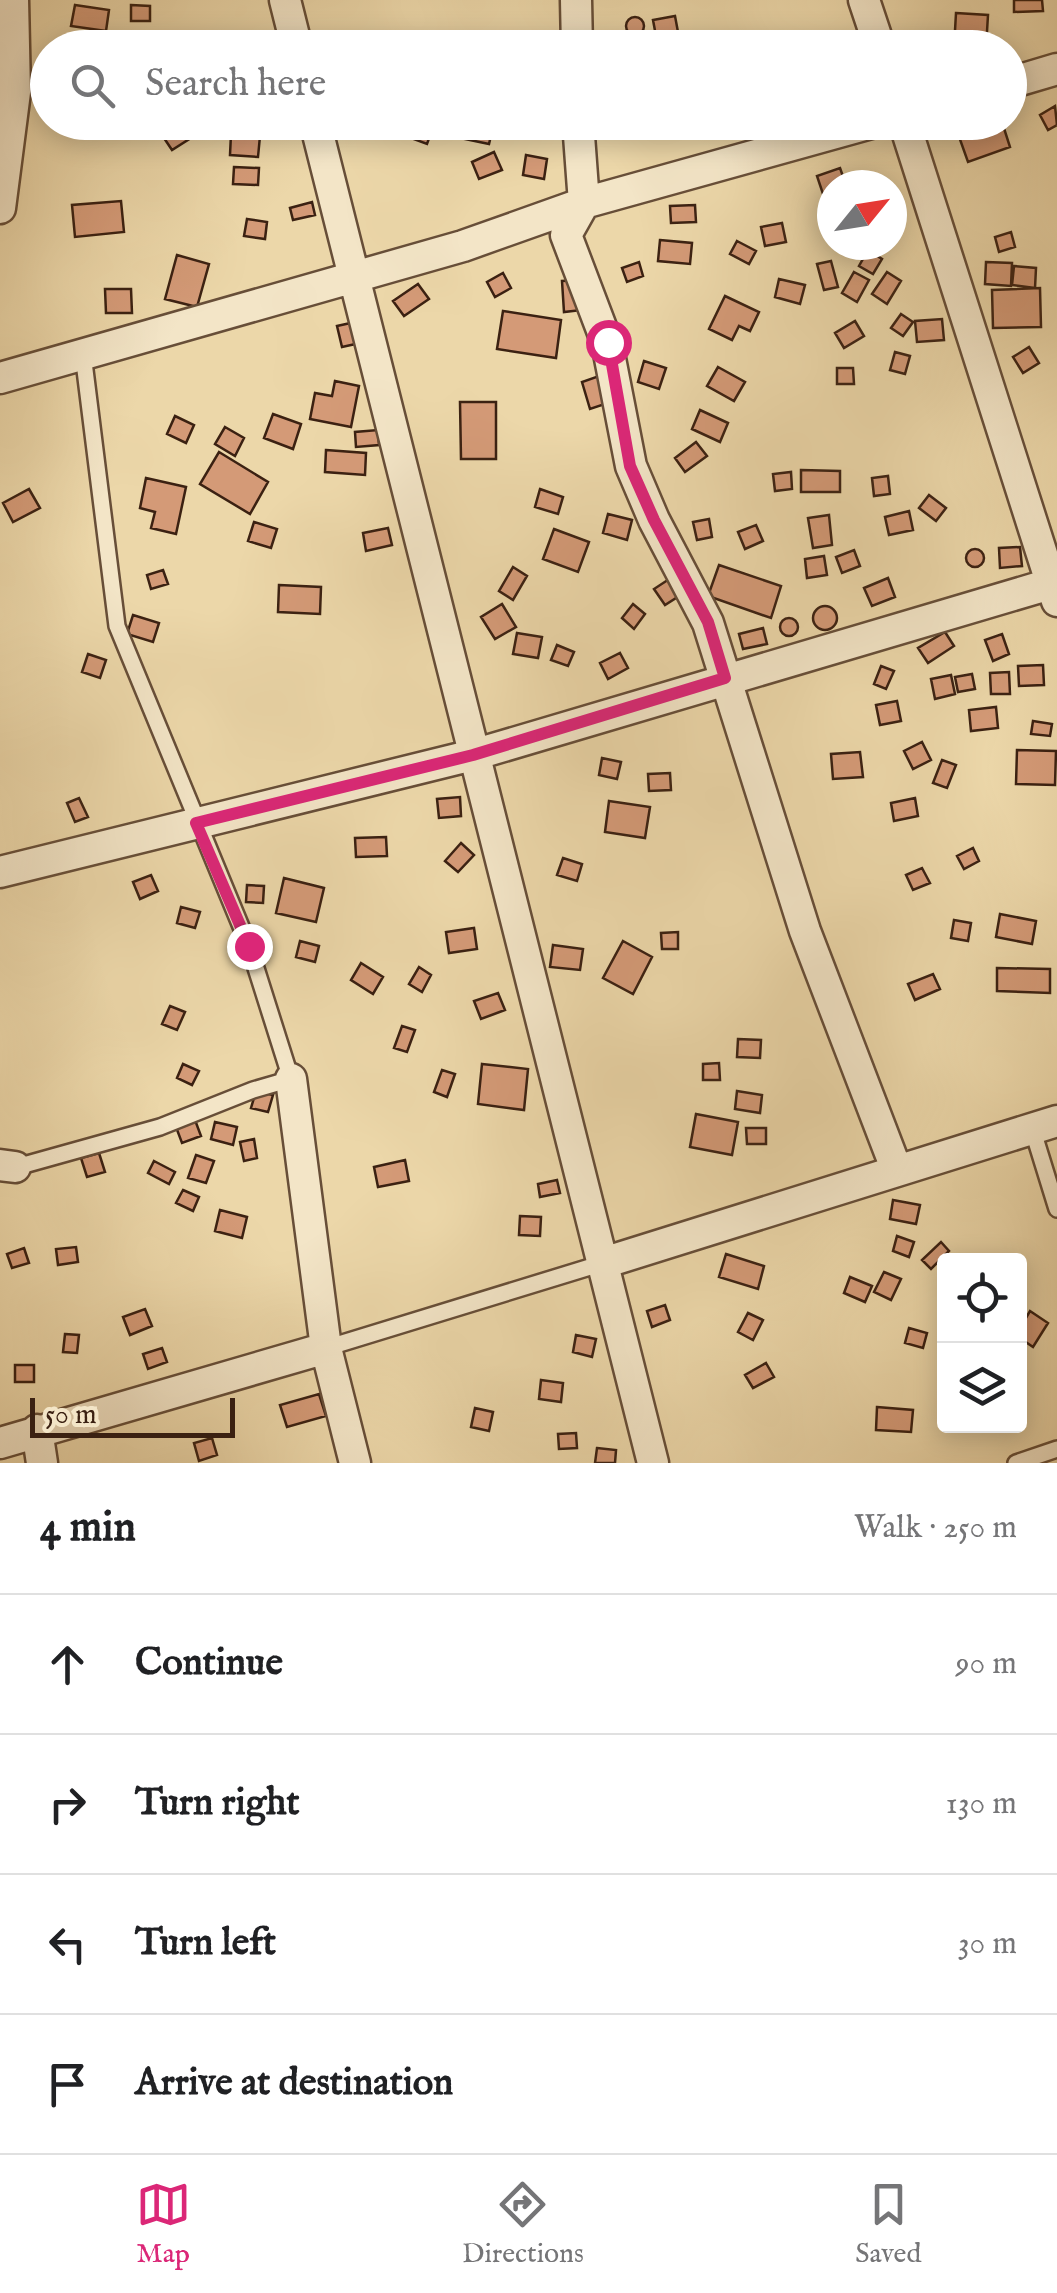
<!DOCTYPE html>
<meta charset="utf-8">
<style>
:root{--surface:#fff;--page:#f2f2f2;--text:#202124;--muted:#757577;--line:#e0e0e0;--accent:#db2777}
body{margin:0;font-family:"IM FELL English",serif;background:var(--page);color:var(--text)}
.controls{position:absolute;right:30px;bottom:30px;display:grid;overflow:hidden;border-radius:10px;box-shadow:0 5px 25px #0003}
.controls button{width:90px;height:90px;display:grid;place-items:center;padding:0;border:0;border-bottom:2px solid var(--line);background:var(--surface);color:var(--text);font:50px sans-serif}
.compass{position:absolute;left:817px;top:170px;width:90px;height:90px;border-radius:50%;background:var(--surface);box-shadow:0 5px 25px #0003;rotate:60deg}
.scale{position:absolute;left:30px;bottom:25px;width:205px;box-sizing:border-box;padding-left:10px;border:5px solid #3b2112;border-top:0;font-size:28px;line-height:35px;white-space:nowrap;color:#3b2112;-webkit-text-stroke:8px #f3e5c7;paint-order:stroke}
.stop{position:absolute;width:30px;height:30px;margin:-22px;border:8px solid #db2777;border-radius:50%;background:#fff}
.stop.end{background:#db2777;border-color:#fff;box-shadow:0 2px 10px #0008}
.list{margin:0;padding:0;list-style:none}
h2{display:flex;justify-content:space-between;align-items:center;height:130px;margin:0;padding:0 40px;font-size:42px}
h2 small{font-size:32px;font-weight:400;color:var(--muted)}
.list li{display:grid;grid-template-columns:65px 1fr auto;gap:30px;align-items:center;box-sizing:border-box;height:140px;padding:0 40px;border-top:2px solid var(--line)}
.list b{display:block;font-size:38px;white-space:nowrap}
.list em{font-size:32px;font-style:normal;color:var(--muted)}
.icon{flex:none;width:55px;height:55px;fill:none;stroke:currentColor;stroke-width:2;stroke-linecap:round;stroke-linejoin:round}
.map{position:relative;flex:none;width:1057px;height:1463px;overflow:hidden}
.search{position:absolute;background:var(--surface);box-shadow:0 5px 25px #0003;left:30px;right:30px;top:30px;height:110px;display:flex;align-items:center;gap:25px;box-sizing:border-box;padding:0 35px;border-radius:55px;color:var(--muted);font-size:38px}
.sheet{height:690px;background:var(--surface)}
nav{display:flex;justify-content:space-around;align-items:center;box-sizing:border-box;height:140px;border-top:2px solid var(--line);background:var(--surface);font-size:28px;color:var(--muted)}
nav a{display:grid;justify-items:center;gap:5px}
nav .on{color:var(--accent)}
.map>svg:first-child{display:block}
.building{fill:#d49a77;stroke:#3b2112;stroke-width:2.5}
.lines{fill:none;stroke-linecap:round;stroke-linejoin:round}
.service-casing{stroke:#674e38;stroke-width:20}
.minor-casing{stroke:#674e38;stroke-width:35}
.service{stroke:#f3e5c7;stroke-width:15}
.minor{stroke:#f3e5c7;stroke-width:30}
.route{stroke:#db2777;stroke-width:12}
</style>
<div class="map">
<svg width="1057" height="1463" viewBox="0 0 1057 1463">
<rect width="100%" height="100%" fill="#ecd7a9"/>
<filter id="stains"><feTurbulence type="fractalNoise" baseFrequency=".002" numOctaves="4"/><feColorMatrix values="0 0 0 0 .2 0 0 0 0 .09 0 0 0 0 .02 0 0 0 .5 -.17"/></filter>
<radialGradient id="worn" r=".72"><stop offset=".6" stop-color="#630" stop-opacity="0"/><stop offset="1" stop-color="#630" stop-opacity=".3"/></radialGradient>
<path class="building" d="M1014,0H1042L1043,11L1014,12Z
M75,5L109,10L106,31L71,26Z
M131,5L150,6V21H131Z
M956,13L988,15L986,48H954Z
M675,16L678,32L656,36L653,20Z
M626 26a9 9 0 1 1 18 0a9 9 0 1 1-18 0Z
M1055,106L1057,125L1048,130L1040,115Z
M182,122H186L194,136L172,150L162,135Z
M417,122H435L427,144L411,138Z
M468,122L493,127L489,144L465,139Z
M981,122H1002L1010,147L968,162L957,131Z
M231,134L260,136L258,157L230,155Z
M494,152L502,170L479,179L472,162Z
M526,155L547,159L544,179L523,175Z
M234,167L259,168L258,185L233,184Z
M840,168L846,185H832V191L823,194L817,176Z
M121,201L124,232L75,237L72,205Z
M312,202L315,215L293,220L290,208Z
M695,205L696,222L671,223L670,206Z
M247,219L267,222L265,239L244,236Z
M782,223L786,242L765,246L761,227Z
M1011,232L1015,247L999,252L995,237Z
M660,240L692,243L690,264L658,261Z
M737,241L756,251L749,264L730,254Z
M868,250L882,259L873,274L859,266Z
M177,255L209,264L197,307L165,299Z
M831,261L838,287L824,290L817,264Z
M639,262L643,276L627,282L622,268Z
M986,262L1012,263L1011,286L985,284Z
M1014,266L1036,268L1035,288L1012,285Z
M854,272L869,280L857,302L842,293Z
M887,272L901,281L887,304L872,294Z
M503,273L511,288L495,297L487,282Z
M779,279L805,285L800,304L775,297Z
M580,280L582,310L564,312L562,281Z
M418,284L429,299L404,316L393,301Z
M1040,288L1041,327L993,328L992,290Z
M105,289H131L132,313H106Z
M725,296L759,312L750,331L739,326L732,340L709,329Z
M503,311L561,320L556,358L497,349Z
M901,314L913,322L903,336L891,328Z
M942,319L944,340L917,342L915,321Z
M855,321L864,336L844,348L835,333Z
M355,322L360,343L342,347L337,326Z
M1029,347L1039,363L1023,373L1013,357Z
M895,352L910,356L905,374L890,370Z
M644,361L666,368L659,389L638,382Z
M718,367L745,382L734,401L707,386Z
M837,368H853L854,384H837Z
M599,376L608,403L590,409L582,382Z
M335,381L359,386L351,427L310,419L315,393L332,396Z
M460,402H496V459H461Z
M700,410L728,423L720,442L692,429Z
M273,414L301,424L293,449L264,438Z
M175,416L194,425L186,443L167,434Z
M225,427L244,438L235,456L215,444Z
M378,430L379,445L356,447L355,432Z
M696,442L707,456L685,472L675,458Z
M326,450L366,453L365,475L325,472Z
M219,452L268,482L250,514L200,484Z
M801,470L840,471V492H801Z
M791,472L792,489L775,491L773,474Z
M888,476L890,494L874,496L872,478Z
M146,478L186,487L176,534L151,528L155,512L140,508Z
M29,489L40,508L13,522L3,503Z
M540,489L563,497L558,514L535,507Z
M929,495L946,508L936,521L919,508Z
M909,511L913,530L889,535L885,517Z
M608,514L632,520L627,540L603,533Z
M829,515L832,545L813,548L808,518Z
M709,519L712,537L697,540L693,522Z
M254,522L277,529L271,548L248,541Z
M756,525L763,541L745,549L738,532Z
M388,528L392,545L366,551L363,533Z
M554,529L589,542L578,572L543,559Z
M1020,547L1022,566L1000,568L999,548Z
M966 558a9 9 0 1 1 18 0a9 9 0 1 1-18 0Z
M854,550L860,566L842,573L836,557Z
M824,556L827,575L807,578L805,559Z
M719,565L781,586L771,618L708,596Z
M513,567L527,576L513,600L499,591Z
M163,570L168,584L151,589L147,575Z
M680,572L690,589L665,605L654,589Z
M888,578L895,597L872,606L864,588Z
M279,585L321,587L320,614L278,612Z
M502,604L516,627L495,639L481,617Z
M633,604L645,614L634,629L622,618Z
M813 618a12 12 0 1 1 24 0a12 12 0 1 1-24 0Z
M133,615L159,623L153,642L127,634Z
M780 627a9 9 0 1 1 18 0a9 9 0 1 1-18 0Z
M763,628L767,644L743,649L739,634Z
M945,632L954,646L928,663L918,648Z
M517,633L542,637L538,658L513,654Z
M1002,634L1009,654L993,661L985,640Z
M557,645L574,652L568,666L551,660Z
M620,653L628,668L608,679L600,663Z
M88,654L106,660L100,678L82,672Z
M1043,665L1044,685L1019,686L1018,666Z
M881,666L894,671L886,689L874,684Z
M1009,672L1010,694H991L990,673Z
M972,674L975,689L958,692L955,677Z
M951,675L955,694L935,699L931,679Z
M897,701L901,721L880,725L876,705Z
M996,707L998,728L971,731L969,710Z
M1033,721L1052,724L1050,736L1031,734Z
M922,742L931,760L913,769L904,751Z
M1017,750L1056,751L1055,785L1016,784Z
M860,752L863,777L833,779L831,754Z
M602,758L621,762L617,779L599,775Z
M942,760L956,765L947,788L933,783Z
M670,773L671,790L649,791L648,774Z
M460,797L461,816L439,818L437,799Z
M79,798L88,817L75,822L67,803Z
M915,798L918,816L894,821L891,803Z
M609,801L650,807L645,838L605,832Z
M386,837L387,856L356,857L355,838Z
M461,843L474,855L458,872L445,861Z
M973,848L979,861L964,869L957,856Z
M563,858L582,864L577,881L557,875Z
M922,868L930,883L913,890L906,875Z
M151,875L158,891L140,899L133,882Z
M284,878L324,888L316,922L276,913Z
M247,885L264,886L263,903L246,902Z
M181,907L200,912L195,928L177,923Z
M1000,914L1036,921L1032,944L996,937Z
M954,920L971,923L968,941L951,938Z
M474,928L477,949L449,953L446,932Z
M678,932V949H662L661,933Z
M300,941L319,946L315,962L296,957Z
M623,941L652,957L633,994L603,978Z
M553,945L583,949L580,970L550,967Z
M361,963L383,977L373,994L351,980Z
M419,967L431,975L422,992L409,984Z
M997,968L1050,969V993L997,991Z
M933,974L940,989L915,1000L908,984Z
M498,993L505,1010L481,1019L474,1001Z
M170,1006L185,1012L177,1030L162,1024Z
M402,1026L415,1030L407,1052L394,1048Z
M738,1039L761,1040L760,1058L737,1057Z
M719,1063L720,1080H703V1064Z
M183,1064L199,1071L192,1085L177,1078Z
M482,1064L528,1069L524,1110L478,1104Z
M442,1070L455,1074L447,1097L434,1092Z
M256,1091L273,1095L268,1112L251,1108Z
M737,1091L762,1095L760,1113L735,1109Z
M696,1114L738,1122L732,1155L690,1147Z
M195,1120L201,1136L182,1143L176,1127Z
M215,1122L237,1127L233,1145L211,1139Z
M746,1128H766V1144H747Z
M254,1139L257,1158L244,1161L240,1142Z
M99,1153L105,1172L87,1177L81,1158Z
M196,1155L214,1161L206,1183L188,1178Z
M405,1160L409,1181L378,1187L374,1167Z
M154,1161L175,1172L169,1184L148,1173Z
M557,1180L560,1193L540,1197L538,1184Z
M183,1190L199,1197L193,1211L176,1203Z
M893,1200L920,1205L916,1224L890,1219Z
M220,1210L247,1217L242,1238L215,1231Z
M520,1216L541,1217L540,1236L519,1235Z
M897,1236L914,1242L909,1257L893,1251Z
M941,1242L949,1251L931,1269L922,1260Z
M76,1247L78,1262L58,1265L56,1249Z
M24,1248L29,1263L12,1268L7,1254Z
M726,1254L764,1266L758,1289L719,1277Z
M884,1272L901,1279L891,1300L874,1292Z
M850,1277L872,1286L865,1302L844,1293Z
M665,1305L670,1320L652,1327L647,1311Z
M145,1309L152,1326L130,1335L123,1317Z
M1030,1311L1048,1323L1033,1347L1020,1338V1328Z
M748,1313L763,1320L753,1340L738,1332Z
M909,1328L927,1333L923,1348L905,1343Z
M65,1334L79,1335L77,1353L63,1352Z
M576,1335L596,1339L592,1357L573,1352Z
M162,1348L167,1362L148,1369L143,1354Z
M766,1363L774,1377L753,1388L745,1375Z
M15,1365H34V1382H15Z
M541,1380L563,1383L561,1402L539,1399Z
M319,1394L326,1416L287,1427L280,1405Z
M877,1407L913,1410L911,1432L876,1430Z
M475,1408L493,1412L489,1431L471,1427Z
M576,1433L577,1448L559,1449L558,1434Z
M212,1438L217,1455L199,1461L194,1443Z
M597,1448L616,1450L615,1463H595Z"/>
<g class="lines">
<defs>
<path id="service" d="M1032,1128L1057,1209
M13,1168L160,1127L253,1090L291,1079L249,946L117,626L83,354
M326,1348L603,1263
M1016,1463L1057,1449"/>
<path id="minor" d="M285,0L297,48
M576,0L577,48
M864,0L880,48
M1010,83L1057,69
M315,122L653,1463
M578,122L584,203L566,235L607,343L631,466L654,520L708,623L805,931L897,1171
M904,122L1057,601
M0,208L15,92L13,0
M0,378L463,246L584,203L875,122
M0,872L473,755L1057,582
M291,1079L326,1348L355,1463
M0,1165L15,1167
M603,1263L1057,1121
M37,1430L42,1463
M0,1443L326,1348"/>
</defs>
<use href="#service" class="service-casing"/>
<use href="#minor" class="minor-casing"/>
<use href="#service" class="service"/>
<use href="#minor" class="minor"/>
</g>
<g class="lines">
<path class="route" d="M249,946L196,823L473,755L725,678L708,622L654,520L630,466L608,342"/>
</g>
<rect width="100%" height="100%" filter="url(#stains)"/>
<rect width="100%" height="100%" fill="url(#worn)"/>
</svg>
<div class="controls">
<button><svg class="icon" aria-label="locate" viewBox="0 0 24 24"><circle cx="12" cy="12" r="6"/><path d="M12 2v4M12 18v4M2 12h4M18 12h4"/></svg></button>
<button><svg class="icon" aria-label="layers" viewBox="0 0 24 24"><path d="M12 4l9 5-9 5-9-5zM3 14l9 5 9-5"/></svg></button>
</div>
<svg class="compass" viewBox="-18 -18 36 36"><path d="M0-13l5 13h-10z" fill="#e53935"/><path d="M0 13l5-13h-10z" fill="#757577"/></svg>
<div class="scale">50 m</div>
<div class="stop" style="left:608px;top:342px"></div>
<div class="stop end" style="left:249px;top:946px"></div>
<div class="search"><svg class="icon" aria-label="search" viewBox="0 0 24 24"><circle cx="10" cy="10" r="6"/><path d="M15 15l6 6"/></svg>Search here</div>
</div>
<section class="sheet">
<h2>4 min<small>Walk · 250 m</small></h2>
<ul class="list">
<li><svg class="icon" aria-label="ahead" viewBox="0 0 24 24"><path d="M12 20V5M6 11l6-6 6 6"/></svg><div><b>Continue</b></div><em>90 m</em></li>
<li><svg class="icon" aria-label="right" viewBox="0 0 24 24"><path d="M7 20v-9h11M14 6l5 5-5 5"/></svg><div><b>Turn right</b></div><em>130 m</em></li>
<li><svg class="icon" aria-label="left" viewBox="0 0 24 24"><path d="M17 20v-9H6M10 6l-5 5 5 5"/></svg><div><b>Turn left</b></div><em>30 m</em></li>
<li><svg class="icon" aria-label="arrive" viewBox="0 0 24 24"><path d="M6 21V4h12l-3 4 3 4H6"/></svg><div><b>Arrive at destination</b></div></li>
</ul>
</section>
<nav>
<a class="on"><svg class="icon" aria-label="map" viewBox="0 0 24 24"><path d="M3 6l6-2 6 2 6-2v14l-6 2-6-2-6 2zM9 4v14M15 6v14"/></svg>Map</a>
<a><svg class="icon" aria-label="directions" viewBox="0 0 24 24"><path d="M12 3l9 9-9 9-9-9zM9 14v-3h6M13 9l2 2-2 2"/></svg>Directions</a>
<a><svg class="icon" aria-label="saved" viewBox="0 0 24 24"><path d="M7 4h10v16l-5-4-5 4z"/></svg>Saved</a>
</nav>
